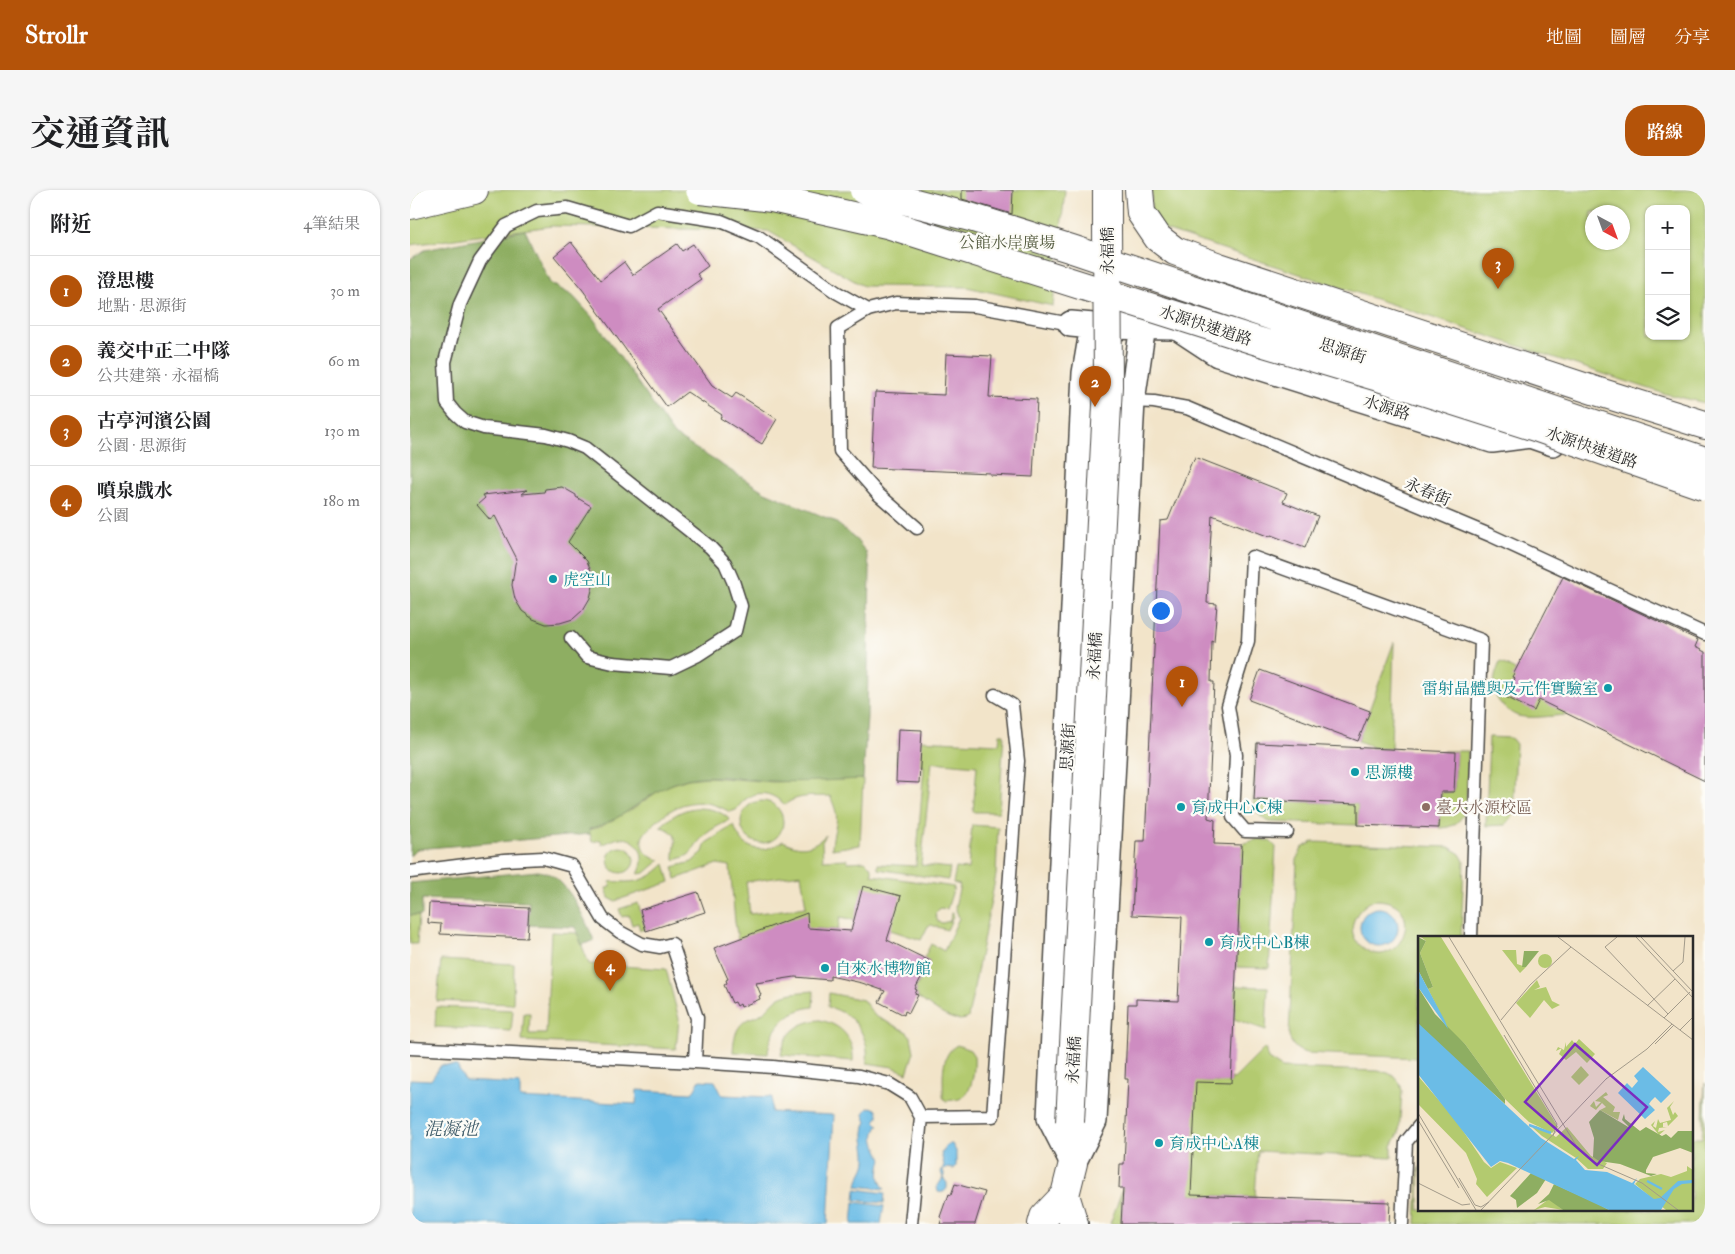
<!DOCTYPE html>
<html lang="zh-TW">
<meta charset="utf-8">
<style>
:root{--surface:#fff;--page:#f6f6f6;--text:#202124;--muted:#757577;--line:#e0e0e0;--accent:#b45309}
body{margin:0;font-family:"IM FELL Double Pica","Noto Serif TC",serif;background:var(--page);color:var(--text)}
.controls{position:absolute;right:15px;top:15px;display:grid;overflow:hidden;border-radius:10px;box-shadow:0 1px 4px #0004}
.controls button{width:45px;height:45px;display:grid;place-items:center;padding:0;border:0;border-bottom:1px solid var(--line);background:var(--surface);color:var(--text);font:25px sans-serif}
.compass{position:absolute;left:1175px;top:15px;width:45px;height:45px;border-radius:50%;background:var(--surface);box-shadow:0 1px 4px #0004;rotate:139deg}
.you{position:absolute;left:750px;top:420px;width:18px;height:18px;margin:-12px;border:4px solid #fff;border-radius:50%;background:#1a73e8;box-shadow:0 0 0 8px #1a73e833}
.badge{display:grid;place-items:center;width:32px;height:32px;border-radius:50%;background:var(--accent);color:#fff;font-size:16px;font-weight:700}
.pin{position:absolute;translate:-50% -41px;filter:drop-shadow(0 1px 2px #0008)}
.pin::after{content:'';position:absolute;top:26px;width:18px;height:15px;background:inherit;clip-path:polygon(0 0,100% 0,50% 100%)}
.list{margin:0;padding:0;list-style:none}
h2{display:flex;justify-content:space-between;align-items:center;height:65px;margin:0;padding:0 20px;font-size:21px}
h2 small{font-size:16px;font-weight:400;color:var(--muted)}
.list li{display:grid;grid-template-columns:32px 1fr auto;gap:15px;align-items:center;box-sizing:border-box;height:70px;padding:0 20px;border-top:1px solid var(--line)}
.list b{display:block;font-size:19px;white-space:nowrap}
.list p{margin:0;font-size:16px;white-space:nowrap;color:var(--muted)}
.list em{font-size:16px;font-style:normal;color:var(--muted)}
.icon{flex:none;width:28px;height:28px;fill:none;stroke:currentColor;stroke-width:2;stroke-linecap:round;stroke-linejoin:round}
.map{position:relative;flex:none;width:1295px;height:1034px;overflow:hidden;border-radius:20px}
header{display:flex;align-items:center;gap:30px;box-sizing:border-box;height:70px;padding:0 25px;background:var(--accent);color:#fff}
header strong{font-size:24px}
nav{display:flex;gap:28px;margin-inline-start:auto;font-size:18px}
.intro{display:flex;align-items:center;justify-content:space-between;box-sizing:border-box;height:120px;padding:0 30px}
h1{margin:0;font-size:35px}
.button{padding:12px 22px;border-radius:20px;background:var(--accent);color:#fff;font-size:18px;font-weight:700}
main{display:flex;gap:30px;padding:0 30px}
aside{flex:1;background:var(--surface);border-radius:20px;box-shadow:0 1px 4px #0004}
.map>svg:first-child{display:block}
.green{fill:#b3ca6f;stroke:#6f7a4d;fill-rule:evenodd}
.forest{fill:#8eae62;stroke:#5c6c46}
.water{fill:#6bbce6;stroke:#4b7488}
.building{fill:#ce8cc1}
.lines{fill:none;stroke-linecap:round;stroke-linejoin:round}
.lane-casing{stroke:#494743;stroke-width:15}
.street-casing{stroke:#494743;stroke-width:28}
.secondary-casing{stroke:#494743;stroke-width:30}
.highway-casing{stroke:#494743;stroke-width:30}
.lane{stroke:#fff;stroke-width:12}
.street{stroke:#fff;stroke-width:25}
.secondary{stroke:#fff;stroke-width:28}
.highway{stroke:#fff;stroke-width:28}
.secondary-bridge-casing{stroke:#494743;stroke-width:30;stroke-linecap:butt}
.highway-bridge-casing{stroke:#494743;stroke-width:30;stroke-linecap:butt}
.secondary-bridge{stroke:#fff;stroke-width:28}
.highway-bridge{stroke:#fff;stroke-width:28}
.culture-dot{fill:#0f9aa8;stroke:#fdfcf7;stroke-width:2}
.education-dot{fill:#8d6e63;stroke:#fdfcf7;stroke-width:2}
.labels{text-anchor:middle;stroke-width:4.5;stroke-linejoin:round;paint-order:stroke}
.park-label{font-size:16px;fill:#545b3f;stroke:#fdfcf7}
.street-label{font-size:16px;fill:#2b2b2b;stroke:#fdfcf7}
.culture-label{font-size:16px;fill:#0d838f;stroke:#fdfcf7;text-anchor:start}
.education-label{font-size:16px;fill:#785e54;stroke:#fdfcf7;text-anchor:start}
.water-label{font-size:18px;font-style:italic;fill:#415e6c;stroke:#fdfcf7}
.inset-river{fill:none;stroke:#6bbce6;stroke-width:2.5}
.inset-road{fill:none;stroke:#a29a8a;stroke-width:1}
.view{fill:#7b2cbf;fill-opacity:0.15;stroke:#7b2cbf;stroke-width:2.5}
.inset-edge{fill:none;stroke:#2b2b2b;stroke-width:2.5}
</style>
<header>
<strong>Strollr</strong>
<nav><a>地圖</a><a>圖層</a><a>分享</a></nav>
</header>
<div class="intro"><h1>交通資訊</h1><a class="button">路線</a></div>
<main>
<aside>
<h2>附近<small>4筆結果</small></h2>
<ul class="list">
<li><span class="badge">1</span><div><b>澄思樓</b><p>地點 · 思源街</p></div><em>30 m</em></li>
<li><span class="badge">2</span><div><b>義交中正二中隊</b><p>公共建築 · 永福橋</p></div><em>60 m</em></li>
<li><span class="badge">3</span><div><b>古亭河濱公園</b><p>公園 · 思源街</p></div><em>130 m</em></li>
<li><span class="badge">4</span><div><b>噴泉戲水</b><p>公園</p></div><em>180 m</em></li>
</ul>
</aside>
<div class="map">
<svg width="1295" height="1034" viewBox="0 0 1295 1034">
<rect width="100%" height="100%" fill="#fdfcf7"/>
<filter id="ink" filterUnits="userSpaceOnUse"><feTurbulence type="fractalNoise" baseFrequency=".02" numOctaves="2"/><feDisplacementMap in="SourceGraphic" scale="10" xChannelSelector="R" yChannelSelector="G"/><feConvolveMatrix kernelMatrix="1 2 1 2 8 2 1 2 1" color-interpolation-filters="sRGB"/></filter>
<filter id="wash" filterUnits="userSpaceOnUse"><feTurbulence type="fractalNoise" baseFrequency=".0096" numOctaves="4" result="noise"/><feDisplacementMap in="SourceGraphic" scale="20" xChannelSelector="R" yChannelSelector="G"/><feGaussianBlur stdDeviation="1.12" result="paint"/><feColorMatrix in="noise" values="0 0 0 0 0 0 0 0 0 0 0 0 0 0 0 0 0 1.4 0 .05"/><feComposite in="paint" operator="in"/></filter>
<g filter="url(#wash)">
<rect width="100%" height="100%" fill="#f2e4c9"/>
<path class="green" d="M0,0H655L643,116L557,97L453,96L358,41L142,36L0,55Z
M742,0H1295V213L1252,203L740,35ZM1239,19H1276V146H1239ZM1182,22H1212V52H1182Z
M984,452L981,559L961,558V556L948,551Z
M1090,472L1105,480L1156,523L1155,525C1140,526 1122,529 1108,526C1102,524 1096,519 1092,515C1079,501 1084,487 1090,472Z
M590,544H594L589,622H563L567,576L522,572L511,675L540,678L538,690L468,679V674L506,676L514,576L486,573L488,549L589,554Z
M1079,547L1101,548L1106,554L1103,626L1095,635L1076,636Z
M846,553H847L844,610L948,614V635L860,632C850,628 845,622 843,611Z
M1033,561H1058L1056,620C1050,632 1043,638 1029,638L1031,602H1044L1046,563L1033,562Z
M298,587L363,592L453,589L450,655L422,659C422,650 424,643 426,634C428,624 424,615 420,606C405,607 387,604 375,615C358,598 339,600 326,620L320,622C292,606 269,610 246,632C242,636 236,640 233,646C228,659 239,668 250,670L235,683L228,684C237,669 231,648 211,648C204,648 199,653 192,654L191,650L182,652L179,640L192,636L224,618L254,597L278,589Z
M331 632a21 21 0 1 1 42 0a21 21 0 1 1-42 0Z
M285,618C298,618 311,620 320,630C310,635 299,640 292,648C279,661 286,665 264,670C263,654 273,642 250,637C261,627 270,620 285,618Z
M324,635C331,660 352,666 373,651C390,660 401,659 416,645L412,652L413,670L437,669L438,672L455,671L462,678V685L544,697L537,719L530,718L525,724L528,732L532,733L540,731L541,723H543V727L537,740L521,735L518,736L511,750L453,731L430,727L428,740L394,738L328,750L325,732L320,676L307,674L266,689L263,677L282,672L293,662L296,653ZM391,684L396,717L340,724L336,692Z
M562,635L588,637L586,685L558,828C543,836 521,816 507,807L508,805L505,804L507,800L505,799L520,771L514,768L521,754L534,761L549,728L545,717L550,695L543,693L546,678L558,679Z
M849,649L860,651L866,657L859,778L826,777L832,655L834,653Z
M903,652L1039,657L1050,664L1054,671L1051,748H1009V868L896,863C886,860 882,856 879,846L887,670L892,658ZM964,710C1023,709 988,789 951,756C933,740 946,718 964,710Z
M198 670a13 13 0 1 1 26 0a13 13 0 1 1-26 0Z
M255,674L260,692L205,711L199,708L196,698L201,697L200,692C205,691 210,692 216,692C233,692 244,685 255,674Z
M228,713L236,739L230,740L228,733L222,735L219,725L212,727L209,719Z
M0,725H9L7,754H0Z
M141,742L167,743L179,774L256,779L269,829L266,859L112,851L114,823H120L119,844H136Z
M31,770L104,774L103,814L27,811Z
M826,796L858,797L856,840L824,829Z
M404,801L403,817C377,820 360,838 358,864L323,862C324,848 325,837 338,829C343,827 348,826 352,823C359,819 363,811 370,807C379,802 394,802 404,801Z
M419,803L453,810L465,826L497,842L501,847L504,862L497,883L483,877L457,873C460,846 444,823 418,817Z
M26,817L103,820L101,841L25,837Z
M410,830C432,835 444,848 443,871L371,865C375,843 388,832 410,830Z
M547,855L560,860L564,866C565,878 563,901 552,908C548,910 541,910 536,911L533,907C534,889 529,865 547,855Z
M855,858L858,869L872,878L968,881L978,883L985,887L990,893L992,901L989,943L982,956V968L848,961L845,1007L781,1005L753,890L821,893V888L824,889Z
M1295,893V1034H1006L1009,977V1020H1281V948H1292Z
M713,998L711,1034H700Z"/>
<path class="forest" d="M115,40L140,93L163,106L183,128L264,245L355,302L424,331L444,347L456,362L460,381L457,527L453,589C423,590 391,593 361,591C334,590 304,583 277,589C239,598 218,630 179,639L180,644L7,659L0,666V69L15,60Z
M128,681C133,682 139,683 143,686C162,699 175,730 184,750L172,755L165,737L118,735L119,712L12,709V725H0V693Z"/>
<path class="water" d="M950 737a19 19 0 1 1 38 0a19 19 0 1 1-38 0Z
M31,875L47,876L55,891L110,894V908L226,914L227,900L282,903L290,890L305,891L312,905L362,907L361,922L424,925L418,1034H0V889L21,890Z
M461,917L466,919C469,924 469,927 465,931L469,935C459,948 468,957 472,969C469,980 467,990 475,999L447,996C448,986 456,980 456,970C457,955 450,947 457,931L455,929L454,923L458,918Z
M538,954H542L546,961V976L544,979L535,978L533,980L534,984V989L537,993V998C535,1002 532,1003 528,1002L527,997L533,988L531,982L534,975L531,963L534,961L535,956Z
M446,999L475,1003L474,1013L445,1010Z
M444,1012L474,1016L471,1034H442Z"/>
<g id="blocks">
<path class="building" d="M552,0H603L602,24L552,9Z
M161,52L191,90L214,72L223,85L267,54L272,61L283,54L298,76L287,84L291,89L248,119L302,195L322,208L326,203L367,229L352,254L310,228L312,225L277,202L257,217L172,99L144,66Z
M536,164L582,166L579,207L627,209L623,287L580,285V283L461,278L465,202L534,205Z
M785,267L877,303L873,312L908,326L895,358L861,345L860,347L802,325L797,413L807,414L804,452L802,451L801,492H804L798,628L805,630L804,654L832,655L821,893L786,892L781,1005L980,1012L979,1034H711L713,998H709L710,974H714L718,889H715L718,814H726V809L768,811L772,727L722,725L726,651H735L750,331L758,330L782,271L783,272Z
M152,297L166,305V307L181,316L158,352L177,371L182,383L183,396L180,408L173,420L163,429L150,433L136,434L123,429L112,421L105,409L102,395L105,374L107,369L85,326L80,330L67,315L75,308L73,305L117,300L112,304L134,302L135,299Z
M1153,387L1288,450L1285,457L1295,462V591L1129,510L1124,521L1096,507L1105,488L1102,487Z
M850,480L960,521L948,551L839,510Z
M488,539L512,540L509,593L486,592Z
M847,553L1046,562L1044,602H1031L1029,638L948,635V614L844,610Z
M453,696L491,706L477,750L520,771L505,799L507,800L505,804L508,805L499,823L495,821L494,825L469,812L475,801L452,793L420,786V790L385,787L346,793L351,805L349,806L350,809L331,817L330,814L327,816L325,812L322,813L314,795L317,793L316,790L318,789L304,758L397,723L398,738L441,741Z
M288,702L295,722L236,741L230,720Z
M19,713L119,718L117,748L30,744L31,734L18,733Z
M545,994L575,1002L565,1034H530L532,1028L530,1027L536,1010H537L539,1004L541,1005Z"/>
</g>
</g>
<g filter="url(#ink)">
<use href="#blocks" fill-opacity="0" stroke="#494743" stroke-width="1"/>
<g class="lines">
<defs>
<path id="lane" d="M722,211L744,212L777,218L1082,346L1295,444
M507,338L468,304L430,261L428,138L458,120L486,113L565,116L661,134
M161,448L177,467L203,473L261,478L288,465L325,441L331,416L323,391L315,373L300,357L175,258L158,251L136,245L74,238L55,232L45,223L37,213L35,172L50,114L70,71L96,36L127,21L157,18L219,36L247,21L311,31L349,47L426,102L458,120
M877,642L835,641L823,627L826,565L818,516L838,451L842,367L1071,450L1061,748
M0,682L94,670L133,668L162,676L193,729L210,742L232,754L250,757L262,754L287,828L285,872L363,877L449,886L479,894L500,907L511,927L501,1034
M0,858L285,872
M511,927L583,926L608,571L602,515L585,505
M992,1034L996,952L1009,936"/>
<path id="street" d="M661,134L683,136L767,137L808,164L1082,250L1120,245L1143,253
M662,971L640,928L675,183L683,136
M663,973L684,931L722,211L733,136"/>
<path id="secondary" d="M697,34V0
M655,1005L664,1034
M632,1034L634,1027L655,1005L663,973L660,932"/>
<path id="highway" d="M729,0L731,23L748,48L765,61L809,77L1186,201L1295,235
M0,15L64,0"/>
</defs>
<use href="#lane" class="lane-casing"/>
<use href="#street" class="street-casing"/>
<use href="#secondary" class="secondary-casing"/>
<use href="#highway" class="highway-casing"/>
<use href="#lane" class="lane"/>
<use href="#street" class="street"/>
<use href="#secondary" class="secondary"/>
<use href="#highway" class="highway"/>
<defs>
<path id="secondary-bridge" d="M660,932L698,196L697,34"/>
<path id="highway-bridge" d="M290,0L362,8L477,34L844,150L972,188L1128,238L1295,296
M454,0L560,27L662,59L1295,271"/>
</defs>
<use href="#secondary-bridge" class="secondary-bridge-casing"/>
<use href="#highway-bridge" class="highway-bridge-casing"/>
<use href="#secondary-bridge" class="secondary-bridge"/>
<use href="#highway-bridge" class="highway-bridge"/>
</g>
</g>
<g class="culture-dot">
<circle cx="143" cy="389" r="5"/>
<circle cx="1198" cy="498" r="5"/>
<circle cx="945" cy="582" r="5"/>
<circle cx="771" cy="617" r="5"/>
<circle cx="799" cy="752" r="5"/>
<circle cx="415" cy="778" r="5"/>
<circle cx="749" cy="953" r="5"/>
</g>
<circle class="education-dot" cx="1016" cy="617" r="5"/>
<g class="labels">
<g class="park-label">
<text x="597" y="58">公館水岸廣場</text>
</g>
<g class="street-label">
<text transform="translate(697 61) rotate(-90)" y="6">永福橋</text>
<text transform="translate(796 135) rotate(18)" y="6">水源快速道路</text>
<text transform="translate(933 160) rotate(18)" y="6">思源街</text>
<text transform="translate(977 217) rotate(18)" y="6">水源路</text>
<text transform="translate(1182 257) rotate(19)" y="6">水源快速道路</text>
<text transform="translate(1018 301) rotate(23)" y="6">永春街</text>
<text transform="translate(684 466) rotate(-87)" y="6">永福橋</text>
<text transform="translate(657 557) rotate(-87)" y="6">思源街</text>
<text transform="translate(663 870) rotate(-87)" y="6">永福橋</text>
</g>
<g class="culture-label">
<text x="153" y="395">虎空山</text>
<text x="1188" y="504" text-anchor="end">雷射晶體與及元件實驗室</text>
<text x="955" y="588">思源樓</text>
<text x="781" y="623">育成中心C棟</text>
<text x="809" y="758">育成中心B棟</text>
<text x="425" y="784">自來水博物館</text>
<text x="759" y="959">育成中心A棟</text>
</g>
<g class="education-label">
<text x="1026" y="623">臺大水源校區</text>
</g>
<g class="water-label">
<text x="41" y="945">混凝池</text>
</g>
</g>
<g transform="translate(1008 746)">
<rect width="275" height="275" fill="#f2e4c9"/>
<path d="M3,1H23L140,191L134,197L111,186L87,163L47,108L30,93L10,53L15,51L2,17L8,5ZM84,14H98L99,28L108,31L102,37ZM120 25a7 7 0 1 1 14 0a7 7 0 1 1-14 0ZM119,44L122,51L116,54L128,51L134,65L142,69L134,73L126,64L112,82L98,67ZM161,103L177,118L169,127L158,116L148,124L141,118L144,112L138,115L140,111L146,114L148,106V111L154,104L157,108ZM163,130L171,139L161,149L153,141ZM0,140L37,183L66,226L73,232L82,226L99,232L69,261L58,248L59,243L48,217L0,168ZM188,156L190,159L185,161L197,171L195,176H202L200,184L182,174L188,171L184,167L178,174L172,170L176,165L178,171L183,166L177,165ZM256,165L252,171L255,179L257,176L260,180L250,190L249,186L245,187V191H249L241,192L240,196L247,194L241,199L233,189L237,185L235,190L238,192L240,183L242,187L253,184L249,172ZM118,190L138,201L149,191L173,220L189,227L185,233H170L158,222L124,200L115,192ZM269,230L275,234V274H248L217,248L222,243L243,238L253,241L269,235ZM131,263L145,274L127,271L116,274Z" fill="#b3ca6f"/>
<path d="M0,1L8,5L2,17L15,51L10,53L0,34ZM106,15H121L108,31H104ZM0,51L17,78L47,108L87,163V168L3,92L0,87ZM182,174L212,192L204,184L206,178L207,183L222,195L228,191L244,200L248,198L253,202L260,195H275V217L262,212L235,221L228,234V237L239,238L233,240L202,228L181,225L175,221L176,202L171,186ZM113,237L128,243L119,257L99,272L98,264L92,260ZM136,248L180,268L191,274H145L131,264L120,268L131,258Z" fill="#8eae62"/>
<path d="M0,34L27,85L30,93L0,51ZM0,87L123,202L156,223L161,220L158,224L167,234L189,236L214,247L219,242L216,248L236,263L242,262L260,245L274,244L275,247L264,248L256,253L243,274H191L90,227L82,225L73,231L0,138ZM225,131L253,157L243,167L237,161L233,165L231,168L237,174L227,183L200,157L209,147L214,152L220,145L216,140Z" fill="#6bbce6"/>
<path class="inset-river" d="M111,189L133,197M229,245L244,253"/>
<path class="inset-road" d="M31,1L159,211L176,226L224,247L260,274M140,1L275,104M199,1L187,11L250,78M218,1L275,62M223,1L275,56M255,35L265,26L267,1M229,70L257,43M246,82L272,56M83,84L112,49L153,11M262,94L275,81M86,99L139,188L135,200M237,108L256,89M188,143L229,113L254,88M0,177L58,274M0,184L41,252M41,242L57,269L63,271L71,266M0,247L44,269L52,268M63,274L189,142"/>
<path class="view" d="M157,108L229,171L179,229L107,166Z"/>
<rect width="275" height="275" class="inset-edge"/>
</g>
</svg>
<div class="controls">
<button>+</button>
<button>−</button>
<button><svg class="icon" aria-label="layers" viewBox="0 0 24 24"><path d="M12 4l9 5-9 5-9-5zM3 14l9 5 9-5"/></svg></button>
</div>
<svg class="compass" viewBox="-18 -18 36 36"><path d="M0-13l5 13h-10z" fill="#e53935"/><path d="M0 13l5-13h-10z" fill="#757577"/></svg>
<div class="you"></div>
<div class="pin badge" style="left:772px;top:517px">1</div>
<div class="pin badge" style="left:685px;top:217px">2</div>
<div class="pin badge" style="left:1088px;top:99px">3</div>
<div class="pin badge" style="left:200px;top:801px">4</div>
</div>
</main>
